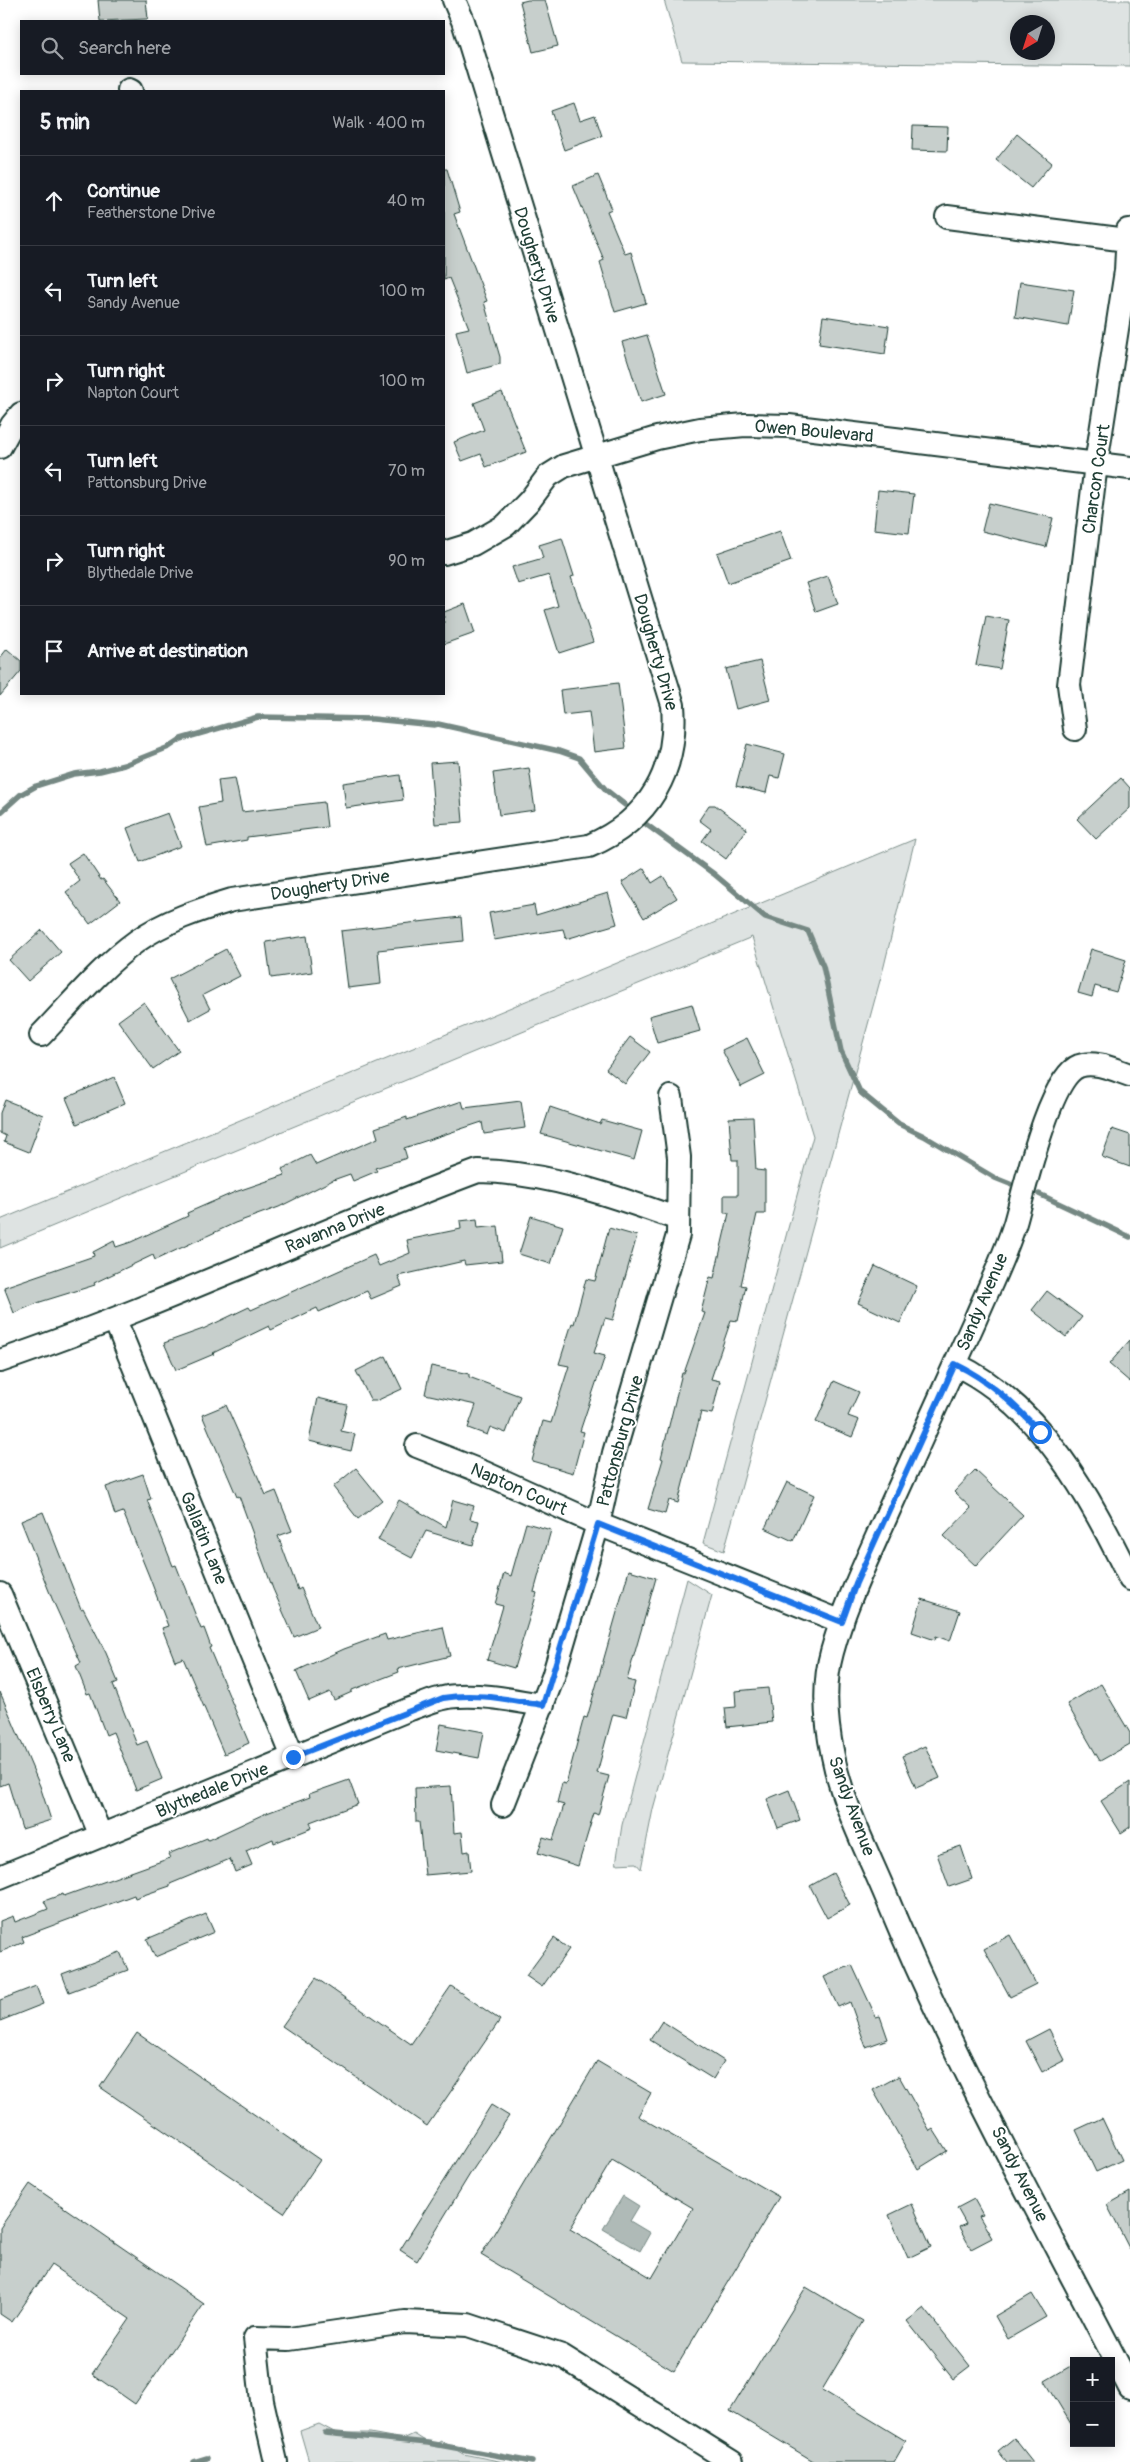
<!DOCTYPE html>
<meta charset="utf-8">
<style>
:root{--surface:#171b24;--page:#242831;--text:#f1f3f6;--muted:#9ea1a6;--line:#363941}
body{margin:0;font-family:Pangolin,sans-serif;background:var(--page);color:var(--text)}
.controls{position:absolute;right:15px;bottom:15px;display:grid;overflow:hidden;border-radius:0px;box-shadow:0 2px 12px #0003}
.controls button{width:45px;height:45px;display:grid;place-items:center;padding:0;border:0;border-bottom:1px solid var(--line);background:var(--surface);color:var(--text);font:25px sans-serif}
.compass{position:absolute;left:1010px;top:15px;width:45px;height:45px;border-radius:50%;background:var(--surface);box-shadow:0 2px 12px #0003;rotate:219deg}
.stop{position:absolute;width:15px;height:15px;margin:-11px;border:4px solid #1a73e8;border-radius:50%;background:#fff}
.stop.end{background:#1a73e8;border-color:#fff;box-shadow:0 1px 5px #0008}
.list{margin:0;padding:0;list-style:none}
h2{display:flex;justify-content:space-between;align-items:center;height:65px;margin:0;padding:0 20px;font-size:21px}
h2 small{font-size:16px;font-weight:400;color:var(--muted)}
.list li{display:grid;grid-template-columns:32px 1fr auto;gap:15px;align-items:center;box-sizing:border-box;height:90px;padding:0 20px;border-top:1px solid var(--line)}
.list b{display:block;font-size:19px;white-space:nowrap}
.list p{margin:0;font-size:16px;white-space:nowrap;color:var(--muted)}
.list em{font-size:16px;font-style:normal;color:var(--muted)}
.icon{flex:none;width:28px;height:28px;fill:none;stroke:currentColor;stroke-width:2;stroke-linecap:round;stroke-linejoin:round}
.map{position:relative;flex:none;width:1130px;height:2462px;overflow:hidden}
.search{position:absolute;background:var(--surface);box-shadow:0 2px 12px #0003;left:20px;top:20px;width:425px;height:55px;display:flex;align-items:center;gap:12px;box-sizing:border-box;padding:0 18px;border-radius:0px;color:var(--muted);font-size:19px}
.panel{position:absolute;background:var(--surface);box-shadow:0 2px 12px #0003;left:20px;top:90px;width:425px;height:605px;border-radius:0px}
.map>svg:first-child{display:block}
.green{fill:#dee3e2;stroke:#7e908b;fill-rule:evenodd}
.water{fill:#afbab7;stroke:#758883}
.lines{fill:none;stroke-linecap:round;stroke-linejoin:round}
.stream{stroke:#758883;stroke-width:5.5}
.building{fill:#c7cfcc;stroke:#1f3d34;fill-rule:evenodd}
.minor-casing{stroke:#1f3d34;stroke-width:26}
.minor{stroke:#fff;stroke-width:22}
.route{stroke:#1a73e8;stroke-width:6}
.labels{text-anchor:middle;stroke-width:4;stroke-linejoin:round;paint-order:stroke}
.street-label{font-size:18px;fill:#1f3d34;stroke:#fff}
</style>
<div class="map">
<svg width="1130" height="2462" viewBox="0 0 1130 2462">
<rect width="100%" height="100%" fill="#fff"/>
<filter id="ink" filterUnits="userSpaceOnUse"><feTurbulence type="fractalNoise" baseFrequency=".02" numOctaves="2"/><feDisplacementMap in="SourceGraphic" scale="10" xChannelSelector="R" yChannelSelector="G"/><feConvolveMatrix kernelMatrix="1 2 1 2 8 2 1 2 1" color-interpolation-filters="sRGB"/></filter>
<g filter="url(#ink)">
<path class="green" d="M664,0H1130V66L682,61ZM1048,22V52H1018V22Z
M915,839L884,966L724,1551L703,1543L813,1136L752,937L0,1248V1220Z
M687,1579L712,1595L653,1809L641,1869L636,1863L616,1864L622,1825Z
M319,2424L336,2433H370L403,2439L414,2434L433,2446L442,2441L463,2454L504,2462H309L300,2431Z"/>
<path class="water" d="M623,2196L639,2206L630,2221L650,2233L640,2251L603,2229Z"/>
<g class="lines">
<path class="stream" d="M0,813L20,795L36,786L74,774L100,771L124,765L169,747L181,739L258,717L373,719L434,725L438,724L559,751L579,758L606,790L625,805
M647,825L714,874L765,917L808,931L823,966L841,1051L860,1092L899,1124L924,1136L995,1178L1010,1184
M1039,1194L1130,1237
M325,2433L428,2443L532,2462
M194,2462L207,2458"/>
</g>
<path class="building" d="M98,0H146L148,19L100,21Z
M528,0H545L558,46L533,52L520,2Z
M574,103L580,120L595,115L602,136L564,150L551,111Z
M913,126L948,127L947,151L912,150Z
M1017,134L1052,163L1031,188L996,160Z
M444,169H447L460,212L454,214L487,301L484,302L500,357V364L467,373L456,331L469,328L449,278L444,280Z
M598,175L612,209L607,211L625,254L631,252L646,303L615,312L600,262L604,260L573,186Z
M1020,282L1074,290L1068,326L1015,317Z
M823,316L889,326L885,354L819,344Z
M647,335L666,394L641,402L622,342Z
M502,392L526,452L486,467L481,454L462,461L454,442L484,430L474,403Z
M878,490L914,494L909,533L874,529Z
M989,503L1053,518L1046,547L982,531Z
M780,531L791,561L728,583L717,553Z
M562,538L574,576L571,577L593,642L559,653L545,610L558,606L549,575L518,584L512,567L543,558L539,545Z
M828,576L838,604L816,612L806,583Z
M465,604L475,633L444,644V612Z
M986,616L1009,620L1000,669L976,665Z
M7,649L21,661V671L0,696V658Z
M760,661L770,700L736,709L726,669Z
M618,683L626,748L594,752L589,712L563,715L560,690Z
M747,744L785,754L779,778L770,776L766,793L736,786Z
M458,761L463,822L435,824L430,763Z
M529,768L535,810L499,815L493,773Z
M400,775L403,800L346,808L343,783Z
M235,778L242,812L324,802L327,827L247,837V840L207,847L199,807L221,803L218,780Z
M1121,778L1130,788V808L1096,839L1077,819Z
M709,805H715L747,829L726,859L702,841L711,829L699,820Z
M168,813L181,846L140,862L127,828Z
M83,853L101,880L103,879L120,901L90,924L66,892L80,881L68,863Z
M644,868L652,883L663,876L677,898L644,918L622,882Z
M608,893L617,924L566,939L563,929L494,940L489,913L534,905L536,915Z
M461,917L463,941L378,950L381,984L348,988L341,931Z
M42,930L61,952L28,981L9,960Z
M307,936L312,972L271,978L266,942Z
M226,949L240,976L203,995L210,1009L190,1020L169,979Z
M1091,949L1126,960L1116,992L1095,986L1092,997L1078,993Z
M144,1002L179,1051L153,1069L118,1021Z
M692,1004L700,1031L657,1043L649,1016Z
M630,1037L650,1052L625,1084L606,1069Z
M747,1038L765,1075L741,1087L722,1050Z
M114,1077L125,1103L77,1124L66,1098Z
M5,1100L43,1115L29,1152L4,1142L6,1136L0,1133V1113Z
M462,1101L464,1108L521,1101L525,1128L484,1134L482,1122L404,1148L407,1158L375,1168L377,1171L353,1181L350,1174L333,1180L279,1207L235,1223L155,1260L153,1255L94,1283L95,1285L40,1302L14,1313L4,1287L94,1256L93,1252L114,1241L116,1247L131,1242L188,1216L187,1213L235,1192L285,1175L282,1169L310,1155L316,1165L378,1138L375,1128L407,1117V1120Z
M550,1107L600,1124L602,1120L642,1131L634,1160L541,1134Z
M753,1117L756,1170L765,1171V1214H757L741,1285L746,1286L738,1321L731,1320L711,1379L720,1381L712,1414L701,1412L678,1503L669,1500L665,1514L648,1509L663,1459L661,1458L682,1373H684L705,1313L701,1312L710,1277L714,1278L729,1213H724V1195H738V1160H732L729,1118Z
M1112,1129L1130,1135V1167L1102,1157Z
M531,1216L563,1226L551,1264L519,1254Z
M477,1219L478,1228L498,1226L502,1261L465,1265L464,1261L398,1276L402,1286L371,1299L367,1291L319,1312L317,1308L271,1330L269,1326L213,1353L214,1354L176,1370L164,1343L203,1329L249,1307L251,1310L374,1255L379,1266L410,1253L407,1240L461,1229L460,1221Z
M609,1228L637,1236L613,1320L605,1318L594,1353L605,1356L580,1431L584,1432L573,1473L532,1461L543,1421L551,1423L569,1366L559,1364L572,1323L574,1324L586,1279L595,1281Z
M875,1266L917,1286L900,1323L858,1303Z
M1047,1291L1082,1317L1066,1337L1032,1310Z
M1130,1340V1382L1109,1364Z
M386,1356L402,1389L376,1401H371L356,1371Z
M431,1366L469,1374V1377L520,1396L506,1433L490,1427L487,1435L468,1428L476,1405L425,1394Z
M834,1381L859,1392L848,1416L859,1420L852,1437L816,1422Z
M318,1398L347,1405L341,1431L355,1434L351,1451L309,1441Z
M226,1405L266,1495L276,1491L292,1531L278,1536L298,1590L301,1588L318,1627L294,1637L273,1589L239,1496L237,1497L202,1415Z
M356,1468L382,1500L358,1519L333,1487Z
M975,1470L1023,1515L976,1566L944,1536L971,1508L954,1492Z
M143,1474L151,1499L147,1500L173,1566L176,1565L201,1629L204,1628L211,1647L209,1648L249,1743L224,1754L183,1658L175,1661L162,1628L168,1626L149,1576L123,1512L115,1515L106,1487Z
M787,1482L814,1495L793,1541L765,1528Z
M399,1500L446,1527L453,1500L474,1506L470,1519L479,1521L473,1545L426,1531L412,1558L378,1540Z
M43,1512L81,1609L83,1608L106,1653L118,1682L113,1684L137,1745L147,1741L162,1779L136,1790L113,1732L106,1735L90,1693L87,1694L76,1666L81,1663L53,1601L21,1521Z
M526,1523L551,1530L534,1592L537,1593L514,1668L487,1660L503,1606L495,1604L504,1573L511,1576Z
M629,1570L656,1578L627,1680L635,1682L626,1717L613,1714L597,1773L609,1776L598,1815L594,1813L578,1866L538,1853L543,1837L553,1840L564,1805L557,1803L562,1783L566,1784L584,1717L587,1718Z
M922,1599L960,1611L950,1641L936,1636L935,1640L912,1632Z
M443,1627L450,1656L398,1669L399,1672L352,1690V1692L334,1700L330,1692L309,1701L296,1671L344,1649L385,1634L387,1640Z
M1101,1684L1130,1733V1744L1100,1761L1067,1704Z
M768,1688L772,1722L727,1727L725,1708L736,1707L735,1691Z
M0,1692L40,1786L51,1820L22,1829L8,1783L0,1786Z
M441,1724L484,1732L479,1758L436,1750Z
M925,1746L940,1778L916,1788L902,1756Z
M349,1780L358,1804L310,1822L312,1828L274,1843L273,1839L246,1851L252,1865L235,1872L230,1859L170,1884V1886L135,1898L134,1895L22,1937L24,1942L0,1952V1921L13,1916L15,1922L48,1909L44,1901L63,1894L64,1896L170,1858L168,1854L207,1838L208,1840L264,1814L310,1797L309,1794Z
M1130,1782V1827L1121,1833L1101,1801Z
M451,1786L454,1833L462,1832L464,1852L469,1851L471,1871L425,1875L419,1822H416L415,1788Z
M789,1790L800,1820L778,1828L767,1799Z
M961,1846L972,1879L949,1887L937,1854Z
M833,1873L850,1905L827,1918L810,1886Z
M206,1914L214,1932L155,1957L147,1939Z
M1010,1935L1036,1984L1010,1997L984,1949Z
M554,1938L569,1949L542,1987L526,1976Z
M120,1952L128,1970L69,1992L62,1974Z
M852,1965L876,2017L880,2016L888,2039L866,2047L850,2002L838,2007L824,1977Z
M316,1978L411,2044L451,1986L500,2020L427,2126L282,2026Z
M36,1986L43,2004L0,2021V2000Z
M662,2021L724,2061L713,2079L650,2040Z
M1049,2029L1065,2060L1042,2072L1026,2041Z
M137,2033L320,2160L284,2213L100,2087Z
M597,2061L651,2093L638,2116L779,2197L674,2371L481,2255ZM612,2160L693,2208L652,2278L570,2229Z
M899,2076L930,2131L933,2129L947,2151L918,2169L873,2090Z
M491,2105L509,2116L470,2174L417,2261L400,2250Z
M1102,2118L1122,2160L1096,2172L1076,2130Z
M30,2184L204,2304L135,2404L92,2374L130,2319L51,2265L12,2322L0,2314V2228Z
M1130,2192V2250L1107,2205Z
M974,2199L983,2215L979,2216L992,2238L971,2249L959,2227L966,2224L957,2208Z
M912,2204L931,2247L908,2258L889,2215Z
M806,2287L863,2321L822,2390L906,2441L894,2462H815L730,2411Z
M1032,2294L1046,2317L1008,2339L995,2316Z
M924,2308L970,2366L953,2379L907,2321Z
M1074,2364V2429L1045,2381Z
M1014,2438L1033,2462H1007L998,2451Z"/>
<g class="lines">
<defs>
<path id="minor" d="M129,90L131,91
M947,217L1127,240
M0,447L12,425L21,414
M444,553L473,544L506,525L530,500L548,476L564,466L657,438L700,429L745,425L789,426L1130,468
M1075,729L1069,685L1096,464L1126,271L1128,230
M41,1035C72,1003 101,967 137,941C165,921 199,910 232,900L589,846C650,820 678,770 673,705C604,477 532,249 463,21L454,0
M1130,1075C1115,1070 1094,1060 1079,1066C1049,1077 1024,1192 1015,1223C1005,1256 988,1289 975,1320C946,1385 917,1448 888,1512C868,1558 845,1604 832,1652C823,1684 826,1723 833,1756C843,1807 870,1856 889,1903C958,2070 1048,2228 1130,2388
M115,1320L293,1757
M0,1361C162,1306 317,1231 478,1171C546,1172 614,1196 678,1219
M955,1364C1042,1406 1090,1497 1130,1579
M417,1446L485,1473L598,1524L842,1622
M0,1594L101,1836
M503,1805L553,1677L598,1524L614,1453L678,1235L679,1157L671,1097
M0,1877L410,1709C425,1704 442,1696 458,1696C486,1694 515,1701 543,1705
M276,2462L262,2401L255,2338L289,2339L405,2322L468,2325L562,2356L732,2462"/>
</defs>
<use href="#minor" class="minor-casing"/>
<use href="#minor" class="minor"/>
</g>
</g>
<g class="lines" filter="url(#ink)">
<path class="route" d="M293,1757L443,1698C476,1692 510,1700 543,1705L598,1524L842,1622L856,1583L955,1364C989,1380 1015,1405 1040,1432"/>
</g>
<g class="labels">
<g class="street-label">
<text transform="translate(537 265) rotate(73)" y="6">Dougherty Drive</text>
<text transform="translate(814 431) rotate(5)" y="6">Owen Boulevard</text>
<text transform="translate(1096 479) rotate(-82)" y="6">Charcon Court</text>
<text transform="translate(656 652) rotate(74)" y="6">Dougherty Drive</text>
<text transform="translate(330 885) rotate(-9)" y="6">Dougherty Drive</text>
<text transform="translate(335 1228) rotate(-22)" y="6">Ravanna Drive</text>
<text transform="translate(982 1302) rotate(-67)" y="6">Sandy Avenue</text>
<text transform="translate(620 1441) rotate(-75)" y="6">Pattonsburg Drive</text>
<text transform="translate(519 1489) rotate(24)" y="6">Napton Court</text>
<text transform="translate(204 1538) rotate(68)" y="6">Gallatin Lane</text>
<text transform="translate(51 1715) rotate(67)" y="6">Elsberry Lane</text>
<text transform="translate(212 1790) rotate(-22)" y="6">Blythedale Drive</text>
<text transform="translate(852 1806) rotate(70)" y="6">Sandy Avenue</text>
<text transform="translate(1020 2174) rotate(63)" y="6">Sandy Avenue</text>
</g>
</g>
</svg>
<div class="controls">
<button>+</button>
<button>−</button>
</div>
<svg class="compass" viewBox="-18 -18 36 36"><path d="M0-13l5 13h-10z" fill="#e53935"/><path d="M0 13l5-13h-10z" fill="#9ea1a6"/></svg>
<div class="stop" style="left:1040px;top:1432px"></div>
<div class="stop end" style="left:293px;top:1757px"></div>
<div class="search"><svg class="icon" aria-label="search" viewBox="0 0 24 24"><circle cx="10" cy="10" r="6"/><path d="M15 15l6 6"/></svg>Search here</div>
<section class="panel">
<h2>5 min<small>Walk · 400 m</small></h2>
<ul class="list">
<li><svg class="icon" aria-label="ahead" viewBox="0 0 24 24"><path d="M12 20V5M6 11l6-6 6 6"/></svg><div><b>Continue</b><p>Featherstone Drive</p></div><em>40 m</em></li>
<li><svg class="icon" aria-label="left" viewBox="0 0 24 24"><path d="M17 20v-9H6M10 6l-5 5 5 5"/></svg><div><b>Turn left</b><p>Sandy Avenue</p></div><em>100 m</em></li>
<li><svg class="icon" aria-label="right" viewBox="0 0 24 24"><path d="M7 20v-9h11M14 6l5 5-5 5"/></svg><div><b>Turn right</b><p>Napton Court</p></div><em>100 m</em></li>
<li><svg class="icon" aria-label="left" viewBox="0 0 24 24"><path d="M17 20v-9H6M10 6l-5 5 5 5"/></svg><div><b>Turn left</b><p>Pattonsburg Drive</p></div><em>70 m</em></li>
<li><svg class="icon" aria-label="right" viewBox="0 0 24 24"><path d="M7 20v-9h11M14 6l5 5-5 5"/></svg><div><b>Turn right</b><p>Blythedale Drive</p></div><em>90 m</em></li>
<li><svg class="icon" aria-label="arrive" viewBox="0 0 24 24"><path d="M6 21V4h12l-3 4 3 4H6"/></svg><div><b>Arrive at destination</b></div></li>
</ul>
</section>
</div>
